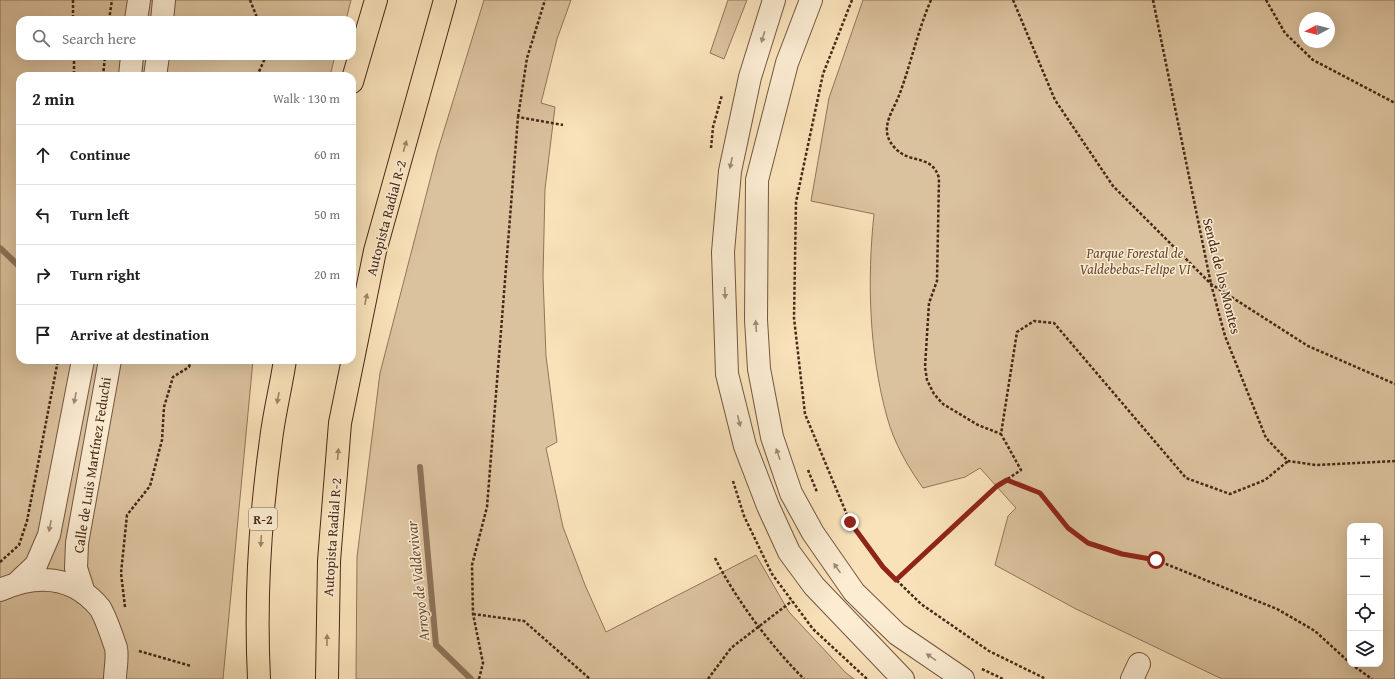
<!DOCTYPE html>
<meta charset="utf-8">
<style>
:root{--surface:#fff;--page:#f6f6f6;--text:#202124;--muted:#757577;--line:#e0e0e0}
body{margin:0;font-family:"Gentium Book Plus",serif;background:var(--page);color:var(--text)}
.controls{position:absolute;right:12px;bottom:12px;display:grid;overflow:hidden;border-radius:8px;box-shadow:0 4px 16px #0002}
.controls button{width:36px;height:36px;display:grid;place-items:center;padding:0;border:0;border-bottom:1px solid var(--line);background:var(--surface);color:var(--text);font:20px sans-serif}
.compass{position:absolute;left:1299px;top:12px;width:36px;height:36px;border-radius:50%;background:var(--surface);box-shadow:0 4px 16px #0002;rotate:263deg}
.stop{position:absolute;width:12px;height:12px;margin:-9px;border:3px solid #8f2418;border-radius:50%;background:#fff}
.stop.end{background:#8f2418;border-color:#fff;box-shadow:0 1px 4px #0008}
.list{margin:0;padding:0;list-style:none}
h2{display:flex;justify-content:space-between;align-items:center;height:52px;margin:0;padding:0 16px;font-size:17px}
h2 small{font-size:13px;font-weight:400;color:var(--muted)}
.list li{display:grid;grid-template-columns:26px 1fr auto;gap:12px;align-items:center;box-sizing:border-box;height:60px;padding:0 16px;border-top:1px solid var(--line)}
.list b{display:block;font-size:15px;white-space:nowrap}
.list em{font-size:13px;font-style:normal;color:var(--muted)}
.icon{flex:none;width:22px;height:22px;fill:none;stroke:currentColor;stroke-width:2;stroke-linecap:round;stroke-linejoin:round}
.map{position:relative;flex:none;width:1395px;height:679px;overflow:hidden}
.search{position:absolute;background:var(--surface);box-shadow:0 4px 16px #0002;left:16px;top:16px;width:340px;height:44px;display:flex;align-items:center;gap:10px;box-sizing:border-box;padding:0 14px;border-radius:12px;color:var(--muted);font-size:15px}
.panel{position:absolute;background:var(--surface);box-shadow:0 4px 16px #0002;left:16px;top:72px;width:340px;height:292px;border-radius:12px}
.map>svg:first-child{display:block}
.green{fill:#dbc29e;stroke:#91755a;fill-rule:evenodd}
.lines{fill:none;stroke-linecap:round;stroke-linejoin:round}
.stream{stroke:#8d7258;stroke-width:6}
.minor-casing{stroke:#745640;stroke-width:24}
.highway-casing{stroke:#472817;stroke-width:24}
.path{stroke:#472817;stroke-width:2.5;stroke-dasharray:3 2;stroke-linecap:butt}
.minor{stroke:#fbecd2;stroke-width:22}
.highway{stroke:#f9e2ba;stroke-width:22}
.oneway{fill:#a18a74}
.oneway2{fill:#a08568}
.route{stroke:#8f2418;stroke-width:5}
.labels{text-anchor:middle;stroke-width:3;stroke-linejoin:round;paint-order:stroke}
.shield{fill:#fbecd2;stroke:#7d634f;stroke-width:1}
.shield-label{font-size:13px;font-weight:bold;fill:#472817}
.street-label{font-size:14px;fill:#472817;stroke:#fbecd2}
.park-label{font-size:14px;font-style:italic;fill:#654732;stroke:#fbecd2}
.water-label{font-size:15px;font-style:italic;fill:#6a4d37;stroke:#fbecd2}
</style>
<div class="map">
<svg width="1395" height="679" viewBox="0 0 1395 679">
<rect width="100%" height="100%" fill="#f9e2ba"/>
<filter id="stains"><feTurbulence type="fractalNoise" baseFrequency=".005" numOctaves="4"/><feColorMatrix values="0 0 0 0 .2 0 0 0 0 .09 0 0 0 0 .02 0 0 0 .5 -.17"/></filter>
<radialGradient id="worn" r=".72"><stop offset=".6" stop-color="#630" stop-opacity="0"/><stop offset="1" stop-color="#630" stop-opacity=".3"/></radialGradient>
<path class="green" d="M0,0H351L346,20H20V56H335L330,76H20V360H253L223,679H0Z
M484,0H571L557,39L541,103L555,107L545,189L543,277L546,356L557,442L546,448L563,527L585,585L606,632L756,555L789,612L846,673L854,679H356L357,557L380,373L437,153Z
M728,0H747L724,59L710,53Z
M863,0H1395V679H1222L1076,609L995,565L1008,516L1016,508L980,468L965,477L923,488C908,467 894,443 887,417C869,352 867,280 874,214L811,201L829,98ZM1305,18H1329V42H1305ZM1350,526H1380V664H1350Z"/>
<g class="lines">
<path class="stream" d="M0,248L20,267
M420,467L436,645L471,679"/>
<defs>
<path id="minor" d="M774,0L750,77L730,171L723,252L727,374L745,446L768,506L789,552L814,586L903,679
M811,0L787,63L757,180L756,320L759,369L772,437L791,493L813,533L854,592L897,634L963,679
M136,20L139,0
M162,20L164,0
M130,76L132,56
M155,76L158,56
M18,582L36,565L49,535L83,360
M0,590C36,574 73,575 100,608C105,616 113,639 116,648C118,657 115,670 115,679
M84,593L76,568L77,543L110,360
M1132,679L1139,664"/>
<path id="highway" d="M352,82L376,0
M259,679C255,600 260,519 271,440C274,414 281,387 285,360
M327,679L329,561L340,423L375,251L445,0"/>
</defs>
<use href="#minor" class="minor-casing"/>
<use href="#highway" class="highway-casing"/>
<path class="path" d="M73,0V20
M250,0L258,20
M852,0L823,74L796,202L794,318L805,414L850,522L883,567L921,604L989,651L1046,679
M931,0C918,30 911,63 900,93C896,104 888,116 887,127C886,136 890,143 896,149C910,164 932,154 939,178L937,281L929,303L925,367L927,380L934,394L943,404L978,425L1001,434
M1013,0L1055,100L1113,186L1211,284L1308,346L1395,384
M1153,0L1211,284L1225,336L1266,438L1288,461L1316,465L1395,461
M1266,0L1285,33L1313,60L1395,103
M109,20L112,0
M74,56V76
M103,76L105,56
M257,76L266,56
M518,117L527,58L545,0
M711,148L713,127L722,95
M808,470L817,492
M1008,480L1040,493L1068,528L1088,543L1122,554L1156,560L1277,609L1315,631L1350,663
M733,481L744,516L772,574L813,629L867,679
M715,558C736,600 771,646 804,679
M0,562L19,545L27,521L58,360
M897,580L997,486L1021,470L1001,434L1017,332L1034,321L1054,323L1186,478L1230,494L1265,480L1288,461
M125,607L121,573L127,515L150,486L162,440L164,407L173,377L189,367L191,360
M473,614L524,621L590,679
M139,651L191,666
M1351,664L1372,679
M982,669L1003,679
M479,679L483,663L473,614L472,565L487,507L518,117L563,125
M708,679L731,648L792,601"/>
<use href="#minor" class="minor"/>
<use href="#highway" class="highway"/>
</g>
<defs><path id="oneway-solid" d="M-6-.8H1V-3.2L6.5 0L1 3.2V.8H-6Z"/></defs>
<g class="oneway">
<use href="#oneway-solid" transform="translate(763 37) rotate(107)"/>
<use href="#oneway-solid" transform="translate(731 163) rotate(102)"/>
<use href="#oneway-solid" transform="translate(725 293) rotate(88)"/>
<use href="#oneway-solid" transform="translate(756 326) rotate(-94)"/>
<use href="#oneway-solid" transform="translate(75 398) rotate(101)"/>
<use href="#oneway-solid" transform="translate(739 421) rotate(76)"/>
<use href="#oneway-solid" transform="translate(778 454) rotate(-109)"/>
<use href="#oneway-solid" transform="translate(50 526) rotate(101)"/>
<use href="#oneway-solid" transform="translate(837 568) rotate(-125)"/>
<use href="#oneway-solid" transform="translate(931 657) rotate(-146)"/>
</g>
<g class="oneway2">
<use href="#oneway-solid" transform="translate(405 146) rotate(-74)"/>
<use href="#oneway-solid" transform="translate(366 299) rotate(-78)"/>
<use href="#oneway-solid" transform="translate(278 398) rotate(100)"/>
<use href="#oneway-solid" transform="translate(338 454) rotate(-85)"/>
<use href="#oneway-solid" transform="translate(261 541) rotate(93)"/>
<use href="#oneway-solid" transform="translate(327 640) rotate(-89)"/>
</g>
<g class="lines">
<path class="route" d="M850,522L883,567L896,580L997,486L1007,480L1040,493L1068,528L1088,543L1122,554L1156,560"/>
</g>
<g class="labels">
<rect class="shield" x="249" y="508" width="28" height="22" rx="3"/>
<g class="shield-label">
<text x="263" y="524">R-2</text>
</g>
<g class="street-label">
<text transform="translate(386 218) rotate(-75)" y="5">Autopista Radial R-2</text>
<text transform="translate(1222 276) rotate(76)" y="5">Senda de los Montes</text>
<text transform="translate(92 465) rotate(-81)" y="5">Calle de Luis Martínez Feduchi</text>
<text transform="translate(332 537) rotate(-86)" y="5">Autopista Radial R-2</text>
</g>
<g class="park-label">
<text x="1135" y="258">Parque Forestal de<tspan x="1135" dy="16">Valdebebas-Felipe VI</tspan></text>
</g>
<g class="water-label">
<text transform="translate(418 581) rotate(-96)" y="5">Arroyo de Valdevivar</text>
</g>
</g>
<rect width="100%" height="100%" filter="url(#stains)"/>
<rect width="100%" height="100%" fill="url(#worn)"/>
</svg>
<div class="controls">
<button>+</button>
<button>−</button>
<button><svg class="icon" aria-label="locate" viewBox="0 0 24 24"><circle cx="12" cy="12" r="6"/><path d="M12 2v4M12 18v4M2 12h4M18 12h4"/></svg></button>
<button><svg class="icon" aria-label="layers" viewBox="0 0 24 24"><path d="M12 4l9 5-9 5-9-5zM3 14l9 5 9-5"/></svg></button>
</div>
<svg class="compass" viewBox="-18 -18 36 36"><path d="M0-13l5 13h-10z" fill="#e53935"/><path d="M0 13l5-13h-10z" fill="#757577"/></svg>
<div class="stop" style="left:1156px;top:560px"></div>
<div class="stop end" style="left:850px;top:522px"></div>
<div class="search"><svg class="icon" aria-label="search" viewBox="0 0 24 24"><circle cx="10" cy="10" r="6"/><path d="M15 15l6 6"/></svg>Search here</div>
<section class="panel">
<h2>2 min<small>Walk · 130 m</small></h2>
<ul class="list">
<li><svg class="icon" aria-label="ahead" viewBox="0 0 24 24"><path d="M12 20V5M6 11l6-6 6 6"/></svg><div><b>Continue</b></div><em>60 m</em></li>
<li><svg class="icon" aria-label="left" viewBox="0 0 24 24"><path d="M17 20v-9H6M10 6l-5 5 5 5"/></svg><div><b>Turn left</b></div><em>50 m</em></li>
<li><svg class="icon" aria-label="right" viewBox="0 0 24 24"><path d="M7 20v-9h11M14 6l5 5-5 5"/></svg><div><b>Turn right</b></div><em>20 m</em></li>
<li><svg class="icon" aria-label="arrive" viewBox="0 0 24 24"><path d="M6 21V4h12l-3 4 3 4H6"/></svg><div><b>Arrive at destination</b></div></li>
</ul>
</section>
</div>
